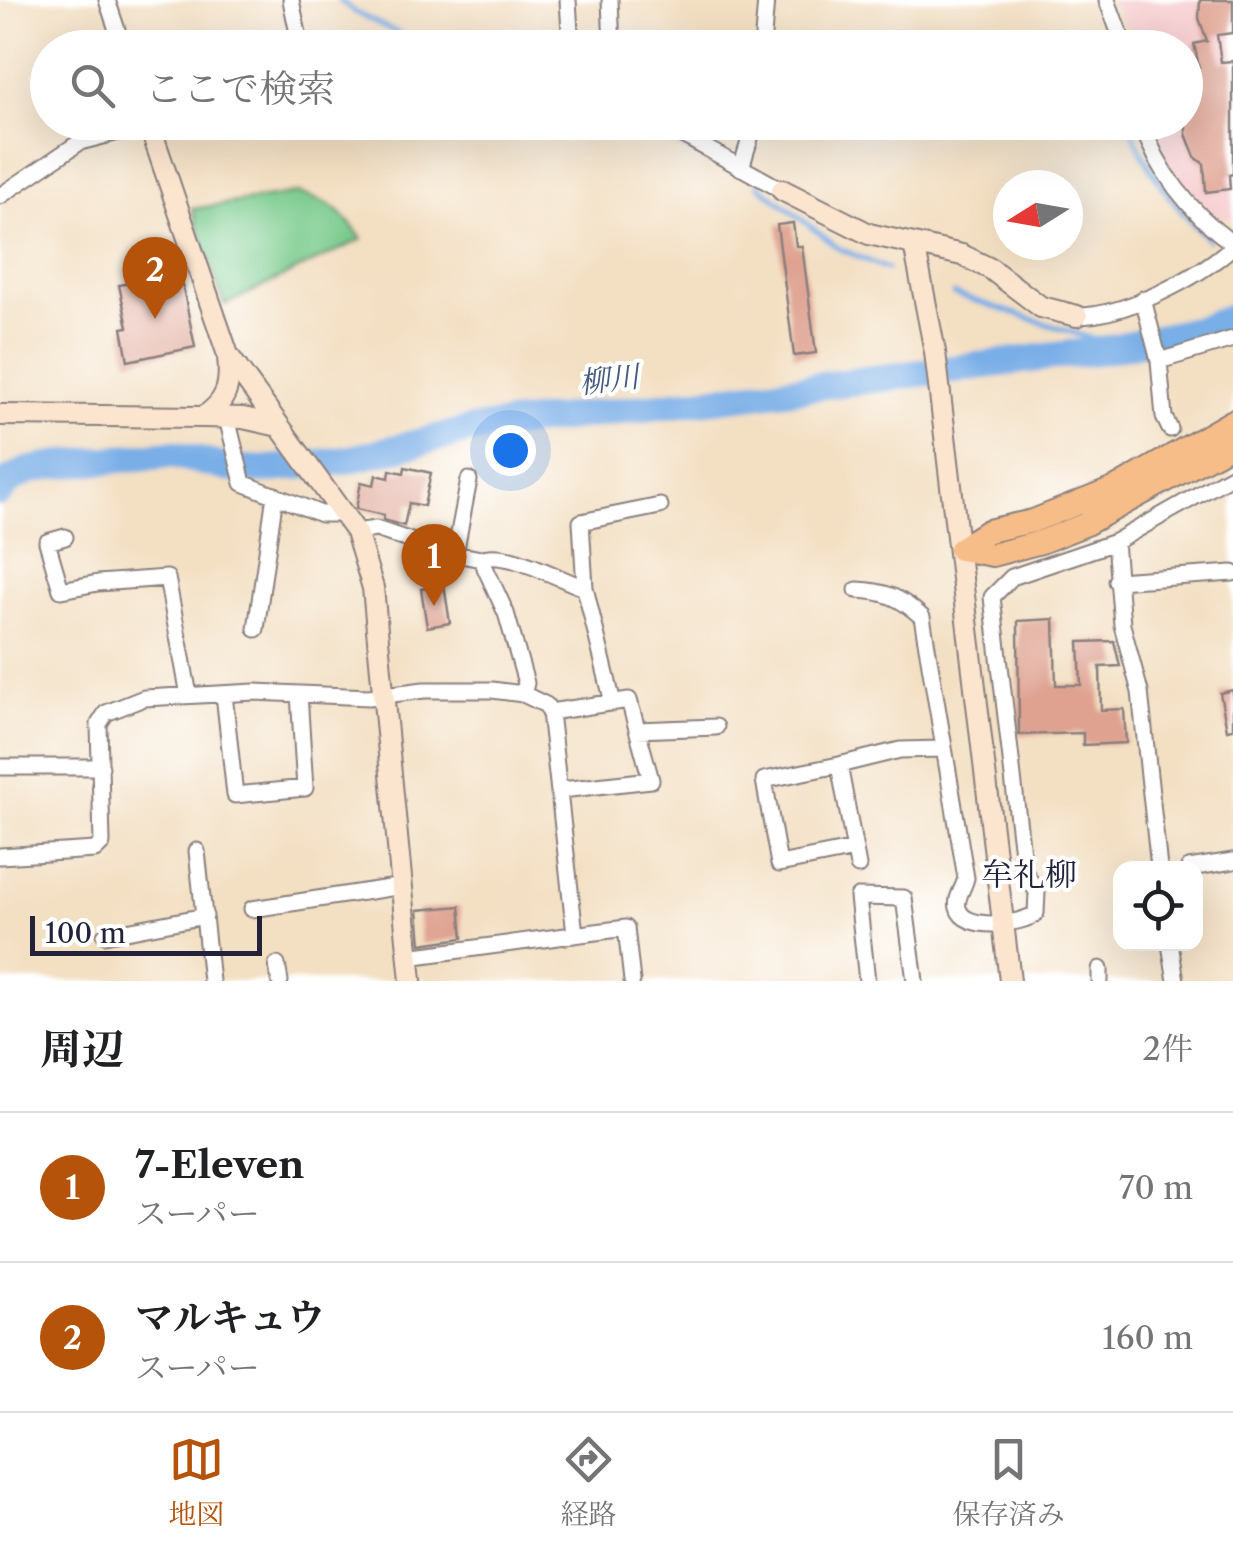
<!DOCTYPE html>
<html lang="ja">
<meta charset="utf-8">
<style>
:root{--surface:#fff;--page:#f6f6f6;--text:#202124;--muted:#757577;--line:#e0e0e0;--accent:#b45309}
body{margin:0;font-family:"Libre Caslon Text","Noto Serif JP",serif;background:var(--page);color:var(--text)}
.controls{position:absolute;right:30px;bottom:30px;display:grid;overflow:hidden;border-radius:20px;box-shadow:0 10px 40px #0002}
.controls button{width:90px;height:90px;display:grid;place-items:center;padding:0;border:0;border-bottom:2px solid var(--line);background:var(--surface);color:var(--text);font:50px sans-serif}
.compass{position:absolute;left:993px;top:170px;width:90px;height:90px;border-radius:50%;background:var(--surface);box-shadow:0 10px 40px #0002;rotate:259deg}
.scale{position:absolute;left:30px;bottom:25px;width:232px;box-sizing:border-box;padding-left:10px;border:5px solid #22223b;border-top:0;font-size:28px;line-height:35px;white-space:nowrap;color:#22223b;-webkit-text-stroke:8px #fff;paint-order:stroke}
.you{position:absolute;left:510px;top:450px;width:35px;height:35px;margin:-25px;border:8px solid #fff;border-radius:50%;background:#1a73e8;box-shadow:0 0 0 15px #1a73e833}
.badge{display:grid;place-items:center;width:65px;height:65px;border-radius:50%;background:var(--accent);color:#fff;font-size:32px;font-weight:700}
.pin{position:absolute;translate:-50% -82px;filter:drop-shadow(0 2px 5px #0008)}
.pin::after{content:'';position:absolute;top:52px;width:35px;height:30px;background:inherit;clip-path:polygon(0 0,100% 0,50% 100%)}
.list{margin:0;padding:0;list-style:none}
h2{display:flex;justify-content:space-between;align-items:center;height:130px;margin:0;padding:0 40px;font-size:42px}
h2 small{font-size:32px;font-weight:400;color:var(--muted)}
.list li{display:grid;grid-template-columns:65px 1fr auto;gap:30px;align-items:center;box-sizing:border-box;height:150px;padding:0 40px;border-top:2px solid var(--line)}
.list b{display:block;font-size:38px;white-space:nowrap}
.list p{margin:0;font-size:32px;white-space:nowrap;color:var(--muted)}
.list em{font-size:32px;font-style:normal;color:var(--muted)}
.icon{flex:none;width:55px;height:55px;fill:none;stroke:currentColor;stroke-width:2;stroke-linecap:round;stroke-linejoin:round}
.map{position:relative;flex:none;width:1233px;height:981px;overflow:hidden}
.search{position:absolute;background:var(--surface);box-shadow:0 10px 40px #0002;left:30px;right:30px;top:30px;height:110px;display:flex;align-items:center;gap:25px;box-sizing:border-box;padding:0 35px;border-radius:55px;color:var(--muted);font-size:38px}
.sheet{height:430px;background:var(--surface)}
nav{display:flex;justify-content:space-around;align-items:center;box-sizing:border-box;height:140px;border-top:2px solid var(--line);background:var(--surface);font-size:28px;color:var(--muted)}
nav a{display:grid;justify-items:center;gap:5px}
nav .on{color:var(--accent)}
.map>svg:first-child{display:block}
.built{fill:#f7cfd1}
.green{fill:#7acb8d;stroke:#4e7664;stroke-width:2.5}
.lines{fill:none;stroke-linecap:round;stroke-linejoin:round}
.stream{stroke:#79aee7;stroke-width:5}
.river{stroke:#79aee7;stroke-width:28}
.building{fill:#dfa291}
.street-casing{stroke:#8a807e;stroke-width:19}
.secondary-casing{stroke:#8a807e;stroke-width:24}
.primary-casing{stroke:#8a807e;stroke-width:26}
.street{stroke:#fff;stroke-width:15}
.secondary{stroke:#fce5cf;stroke-width:20}
.primary{stroke:#f7bd88;stroke-width:22}
.labels{text-anchor:middle;stroke-width:8;stroke-linejoin:round;paint-order:stroke}
.water-label{font-size:30px;font-style:italic;fill:#455a80;stroke:#fff}
.quarter-label{font-size:32px;fill:#22223b;stroke:#fff}
</style>
<div class="map">
<svg width="1233" height="981" viewBox="0 0 1233 981">
<rect width="100%" height="100%" fill="#fff"/>
<filter id="ink" filterUnits="userSpaceOnUse"><feTurbulence type="fractalNoise" baseFrequency=".01" numOctaves="2"/><feDisplacementMap in="SourceGraphic" scale="20" xChannelSelector="R" yChannelSelector="G"/><feConvolveMatrix kernelMatrix="1 2 1 2 8 2 1 2 1" color-interpolation-filters="sRGB"/></filter>
<filter id="wash" filterUnits="userSpaceOnUse"><feTurbulence type="fractalNoise" baseFrequency=".0048" numOctaves="4" result="noise"/><feDisplacementMap in="SourceGraphic" scale="40" xChannelSelector="R" yChannelSelector="G"/><feGaussianBlur stdDeviation="2.25" result="paint"/><feColorMatrix in="noise" values="0 0 0 0 0 0 0 0 0 0 0 0 0 0 0 0 0 1.4 0 .05"/><feComposite in="paint" operator="in"/></filter>
<g filter="url(#wash)">
<rect width="100%" height="100%" fill="#f3dfc2"/>
<path class="built" d="M1111,0H1233V220L1208,212L1198,202L1170,166L1154,137L1150,123L1186,122V48L1137,47L1133,33L1121,20Z"/>
<path class="green" d="M297,193C332,202 341,210 362,239L224,305L192,209Z"/>
<g class="lines">
<path class="stream" d="M339,0L356,13L430,48
M1096,0L1104,14L1114,48
M619,122L667,139L714,161
M1129,122C1145,169 1174,207 1209,240
M758,185L838,248L887,269
M954,294L1090,338L1103,350"/>
<path class="river" d="M0,492L9,481L27,471L55,465L172,454L227,468L263,470L347,460L470,430L1103,350L1200,329L1233,317"/>
</g>
<g id="blocks">
<path class="building" d="M1200,0H1233V33L1217,35L1221,62L1233,61V174L1229,175L1230,189L1206,192L1204,164L1195,157L1186,134V97L1199,67L1194,44L1207,41L1199,18Z
M793,223L796,246H802L816,353L794,356L777,225Z
M180,273L195,347L128,361L122,328L128,327L119,285Z
M405,467L431,473L424,506L409,503L404,526L383,520L384,515L356,509L361,482L374,485L376,475L389,478L390,470L404,473Z
M444,585L450,623L427,627L421,589Z
M1054,619L1056,685H1081L1079,642L1114,641L1120,666L1100,667L1101,710L1124,709L1126,743L1083,745V733L1019,735L1018,621Z
M1233,690V729L1227,730L1220,693Z
M460,906L463,938L421,944L418,910Z"/>
</g>
</g>
<g filter="url(#ink)">
<use href="#blocks" fill-opacity="0" stroke="#8a807e" stroke-width="2.5"/>
<g class="lines">
<defs>
<path id="street" d="M107,0L123,48
M291,0L301,48
M568,0L571,48
M610,0L612,48
M1107,0L1125,48
M762,48L766,0
M651,122L677,132L782,190
M1141,122C1158,172 1191,213 1233,244
M741,168L755,122
M0,196L80,142L157,122
M1143,299L1159,361L1164,417L1170,429
M1077,316C1125,316 1198,278 1233,246
M1159,361L1233,339
M227,418L243,483L321,514H342
M356,532L376,529L441,551L481,559L506,613L526,683L523,694
M65,537L47,542L61,590L98,583L167,578L189,695
M1115,542L1122,625L1140,692L1159,868
M455,554L469,480
M481,559C505,548 558,579 585,588L613,703
M1116,581L1233,573
M585,588L581,522L660,506
M857,590C886,591 901,598 922,617L966,878C964,888 955,898 958,908C964,932 1022,925 1036,913L1037,892L1024,871L992,597L1012,577L1115,542L1233,475
M256,629L275,495
M224,694L235,795L305,788L299,694
M550,712L575,934
M637,730L716,727
M839,765L764,780L779,864L855,849
M0,767H101
M197,851L211,981
M0,856L95,850L102,843L99,724L106,713L144,698L255,692L369,697L424,690H492L523,694L546,705L550,712L629,700L651,780L561,790
M858,866L839,765L900,750L942,749
M1189,868L1233,861
M252,909L403,886
M105,935L205,916
M1170,944L1176,981
M408,957L626,928L632,981
M277,965L280,981
M1100,969V981
M867,981L858,897L904,898L915,981"/>
<path id="secondary" d="M149,124L228,355L356,532L373,588L411,981
M782,190L869,234L962,255L991,269L1041,307L1077,316
M914,244L935,352L1010,981
M228,357C231,385 227,402 203,417L243,418L279,426
M0,415L203,417"/>
<path id="primary" d="M960,549L988,531L1033,521L1116,488L1233,421
M960,549L992,555L1041,542L1084,525L1233,444"/>
</defs>
<use href="#street" class="street-casing"/>
<use href="#secondary" class="secondary-casing"/>
<use href="#primary" class="primary-casing"/>
<use href="#street" class="street"/>
<use href="#secondary" class="secondary"/>
<use href="#primary" class="primary"/>
</g>
</g>
<g class="labels">
<g class="water-label">
<text transform="translate(609 380) rotate(-7)" y="10">柳川</text>
</g>
<g class="quarter-label">
<text x="1029" y="886">牟礼柳</text>
</g>
</g>
</svg>
<div class="controls">
<button><svg class="icon" aria-label="locate" viewBox="0 0 24 24"><circle cx="12" cy="12" r="6"/><path d="M12 2v4M12 18v4M2 12h4M18 12h4"/></svg></button>
</div>
<svg class="compass" viewBox="-18 -18 36 36"><path d="M0-13l5 13h-10z" fill="#e53935"/><path d="M0 13l5-13h-10z" fill="#757577"/></svg>
<div class="scale">100 m</div>
<div class="you"></div>
<div class="pin badge" style="left:434px;top:606px">1</div>
<div class="pin badge" style="left:155px;top:319px">2</div>
<div class="search"><svg class="icon" aria-label="search" viewBox="0 0 24 24"><circle cx="10" cy="10" r="6"/><path d="M15 15l6 6"/></svg>ここで検索</div>
</div>
<section class="sheet">
<h2>周辺<small>2件</small></h2>
<ul class="list">
<li><span class="badge">1</span><div><b>7-Eleven</b><p>スーパー</p></div><em>70 m</em></li>
<li><span class="badge">2</span><div><b>マルキュウ</b><p>スーパー</p></div><em>160 m</em></li>
</ul>
</section>
<nav>
<a class="on"><svg class="icon" aria-label="map" viewBox="0 0 24 24"><path d="M3 6l6-2 6 2 6-2v14l-6 2-6-2-6 2zM9 4v14M15 6v14"/></svg>地図</a>
<a><svg class="icon" aria-label="directions" viewBox="0 0 24 24"><path d="M12 3l9 9-9 9-9-9zM9 14v-3h6M13 9l2 2-2 2"/></svg>経路</a>
<a><svg class="icon" aria-label="saved" viewBox="0 0 24 24"><path d="M7 4h10v16l-5-4-5 4z"/></svg>保存済み</a>
</nav>
